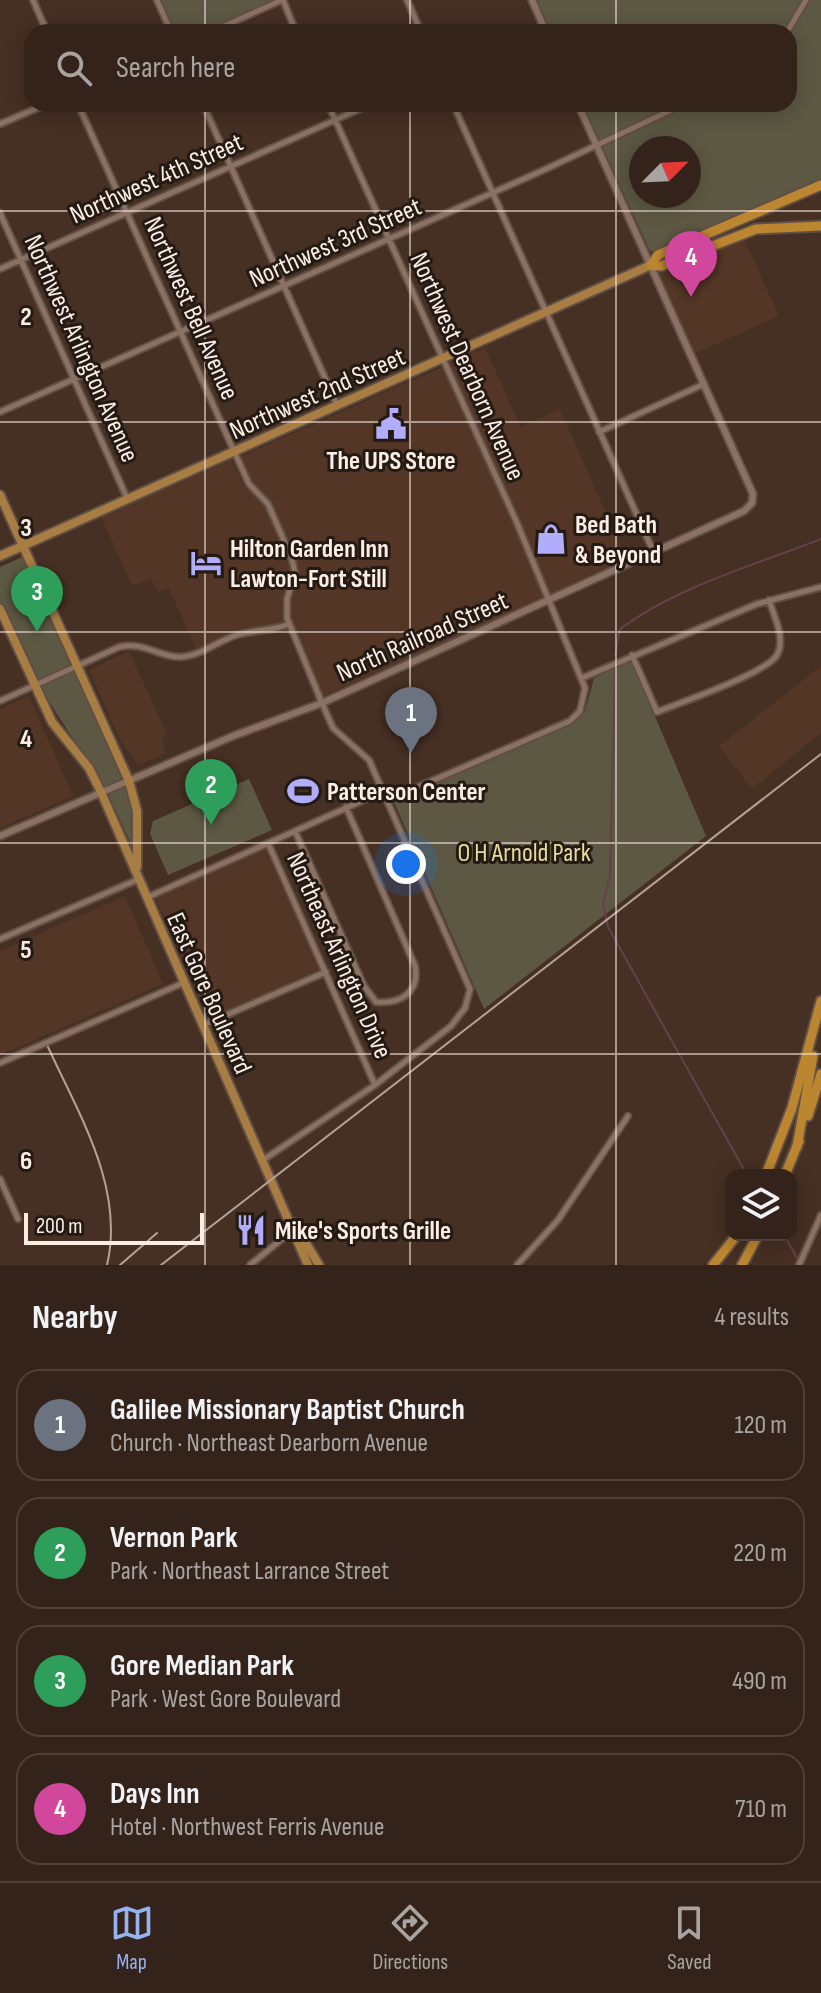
<!DOCTYPE html>
<meta charset="utf-8">
<style>
:root{--surface:#34231a;--page:#3c2b23;--text:#f1f3f6;--muted:#a9a4a2;--line:#4e4039;--accent:#95b2f1}
body{margin:0;font-family:"Sofia Sans Condensed",sans-serif;background:var(--page);color:var(--text)}
.controls{position:absolute;right:24px;bottom:24px;display:grid;overflow:hidden;border-radius:16px;box-shadow:0 4px 20px #0003}
.controls button{width:72px;height:72px;display:grid;place-items:center;padding:0;border:0;border-bottom:2px solid var(--line);background:var(--surface);color:var(--text);font:40px sans-serif}
.compass{position:absolute;left:629px;top:136px;width:72px;height:72px;border-radius:50%;background:var(--surface);box-shadow:0 4px 20px #0003;rotate:66deg}
.scale{position:absolute;left:24px;bottom:20px;width:180px;box-sizing:border-box;padding-left:8px;border:4px solid #fcede5;border-top:0;font-size:22px;line-height:28px;white-space:nowrap;color:#fcede5;-webkit-text-stroke:6px #241a14;paint-order:stroke}
.you{position:absolute;left:406px;top:864px;width:28px;height:28px;margin:-20px;border:6px solid #fff;border-radius:50%;background:#1a73e8;box-shadow:0 0 0 12px #1a73e833}
.badge{display:grid;place-items:center;width:52px;height:52px;border-radius:50%;background:var(--accent);color:#fff;font-size:26px;font-weight:700}
.pin{position:absolute;translate:-50% -66px;filter:drop-shadow(0 2px 4px #0008)}
.pin::after{content:'';position:absolute;top:42px;width:28px;height:24px;background:inherit;clip-path:polygon(0 0,100% 0,50% 100%)}
.list{margin:0;padding:0;list-style:none}
h2{display:flex;justify-content:space-between;align-items:center;height:104px;margin:0;padding:0 32px;font-size:34px}
h2 small{font-size:26px;font-weight:400;color:var(--muted)}
.list li{display:grid;grid-template-columns:52px 1fr auto;gap:24px;align-items:center;box-sizing:border-box;height:112px;margin:0 16px 16px;padding:0 16px;border:2px solid var(--line);border-radius:24px}
.list b{display:block;font-size:30px;white-space:nowrap}
.list p{margin:0;font-size:26px;white-space:nowrap;color:var(--muted)}
.list em{font-size:26px;font-style:normal;color:var(--muted)}
.icon{flex:none;width:44px;height:44px;fill:none;stroke:currentColor;stroke-width:2;stroke-linecap:round;stroke-linejoin:round}
.map{position:relative;flex:none;width:821px;height:1265px;overflow:hidden}
.search{position:absolute;background:var(--surface);box-shadow:0 4px 20px #0003;left:24px;right:24px;top:24px;height:88px;display:flex;align-items:center;gap:20px;box-sizing:border-box;padding:0 28px;border-radius:24px;color:var(--muted);font-size:30px}
.sheet{height:616px;background:var(--surface)}
nav{display:flex;justify-content:space-around;align-items:center;box-sizing:border-box;height:112px;border-top:2px solid var(--line);background:var(--surface);font-size:22px;color:var(--muted)}
nav a{display:grid;justify-items:center;gap:4px}
nav .on{color:var(--accent)}
.map>svg:first-child{display:block}
.built{fill:#533626}
.green{fill:#5c5843;fill-rule:evenodd}
.lines{fill:none;stroke-linecap:round;stroke-linejoin:round}
.stream{stroke:#65414b;stroke-width:2}
.minor-casing{stroke:#614f44;stroke-width:9}
.tertiary-casing{stroke:#614f44;stroke-width:10}
.primary-casing{stroke:#614f44;stroke-width:12}
.motorway-casing{stroke:#614f44;stroke-width:13}
.minor{stroke:#8b7163;stroke-width:5}
.tertiary{stroke:#8b7163;stroke-width:6}
.primary{stroke:#a87d44;stroke-width:8}
.motorway{stroke:#bc8530;stroke-width:9}
.rail{stroke:#b4a298;stroke-width:2}
.grid{fill:none;stroke:#fcede5;stroke-width:2;stroke-opacity:0.55}
.labels{text-anchor:middle;stroke-width:6;stroke-linejoin:round;paint-order:stroke}
.street-label{font-size:26px;fill:#fcede5;stroke:#241a14}
.poi-label{font-size:26px;font-weight:bold;fill:#fcede5;stroke:#241a14;text-anchor:start}
.park-label{font-size:26px;fill:#e9dd9d;stroke:#241a14}
.grid-label{font-size:26px;text-anchor:middle;font-weight:bold;fill:#fcede5;stroke:#241a14;stroke-width:6;stroke-linejoin:round;paint-order:stroke}
</style>
<div class="map">
<svg width="821" height="1265" viewBox="0 0 821 1265">
<rect width="100%" height="100%" fill="#462f23"/>
<path class="built" d="M743,236L779,316L693,354L659,273Z
M485,348L521,427L560,409L628,562L322,696L296,636L289,608L298,577L295,561L267,497L252,483L240,457Z
M231,460L244,485L265,503L286,552L291,577L282,602L283,621L263,628H242L196,649L169,588L158,592L151,578L132,586L101,517Z
M129,651L167,734L162,737L166,753L138,765L120,740L89,670Z
M821,666V733L752,789L719,746Z
M29,696L73,796L0,828V709Z
M264,846L319,969L208,1018L154,895Z
M125,896L163,984L0,1055V951Z"/>
<path class="green" d="M161,0H274L202,32H175Z
M537,0H821V179L657,251H650L583,104H789V32H551ZM641,148H689V196H641Z
M22,557L75,663L36,680L0,602V567Z
M631,660L706,836L484,1009L394,802L569,725L585,711L594,678Z
M77,670L126,777L104,787L39,686Z
M249,779L272,830L168,875L150,834L153,821Z
M128,784L134,810L133,848L108,794Z"/>
<g class="lines">
<path class="stream" d="M615,656L620,629C680,585 753,566 821,539
M615,669L610,875L603,904L608,927L747,1175
M784,1235L797,1258"/>
<defs>
<path id="minor" d="M33,0L47,32
M157,0L171,32
M283,0L296,32
M407,0L421,32
M211,32L282,0
M787,32L806,0
M78,104L234,451L249,484L268,504L292,559L295,573L287,599V618L322,703L333,728L369,760L470,989L465,1008L451,1026L375,1085L263,1160
M203,104L337,405
M328,104L517,523L585,688L580,711L570,721L388,800
M453,104L654,553
M0,124L47,104
M0,213L127,498
M0,269L371,104
M0,412L546,169L684,104
M599,432L704,384
M632,655L657,712C679,703 767,673 777,655C786,639 774,616 769,600
M582,678L757,604L821,587
M0,701L119,647C144,641 158,657 180,657C202,656 220,639 240,634C256,630 272,631 289,624
M295,831L364,986L376,1002C400,1004 420,993 415,966L346,807
M268,843L375,1085
M148,897L384,791
M0,939L139,879
M203,1025L326,972
M0,1063L183,983
M0,1179L18,1219
M250,1265L293,1230
M517,1265L558,1220L628,1116
M799,1265L821,1215"/>
<path id="tertiary" d="M532,0L546,32
M0,836L233,736L322,703L744,511L752,503L753,494L578,104"/>
<path id="primary" d="M0,495L129,781L137,811V867
M0,556L651,265
M0,609L52,722L89,768L101,792L308,1265
M294,1223L319,1265"/>
<path id="motorway" d="M821,185L658,255L651,265L661,266L756,229L821,226
M808,1116L821,1074
M797,1147L813,1056
M766,1175L792,1108L821,1001
M785,1175L799,1141
M713,1265L737,1235
M742,1265L758,1235"/>
</defs>
<use href="#minor" class="minor-casing"/>
<use href="#tertiary" class="tertiary-casing"/>
<use href="#primary" class="primary-casing"/>
<use href="#motorway" class="motorway-casing"/>
<use href="#minor" class="minor"/>
<use href="#tertiary" class="tertiary"/>
<use href="#primary" class="primary"/>
<use href="#motorway" class="motorway"/>
<path class="rail" d="M48,1047C79,1115 125,1188 107,1265
M120,1265L157,1233
M161,1265L821,754"/>
</g>
<path class="grid" d="M205,0V32M410,0V32M616,0V32M205,104V1265M410,104V1265M616,104V1265M0,211H821M0,422H821M0,632H821M0,843H821M0,1054H821"/>
<defs>
<symbol id="civic-bare" viewBox="-9 -9 18 18"><path d="M-.6-6.5H3V-4.5H.6V-3L4-1V1h2V6H-6V1h2V-1L-.6-3ZM-1.2 2.5V6h2.4V2.5Z" fill="#b1adfa" stroke="#241a14" stroke-width="2.5" paint-order="stroke"/></symbol>
<symbol id="shop-bare" viewBox="-9 -9 18 18"><path d="M-5-2.5h2.3a2.7 3.5 0 0 1 5.4 0H5L5.5 6h-11ZM-1.5-2.5h3a1.5 2.3 0 0 0-3 0Z" fill="#b1adfa" stroke="#241a14" stroke-width="2.5" paint-order="stroke"/></symbol>
<symbol id="hotel-bare" viewBox="-9 -9 18 18"><path d="M-6-4.5h1.5V1H6V5H4.5V3h-9V5H-6ZM-4 0a1.8 1.8 0 1 1 3.6 0ZM.5 0V-2.5h3Q6-2.5 6 0Z" fill="#b1adfa" stroke="#241a14" stroke-width="2.5" paint-order="stroke"/></symbol>
<symbol id="stadium-bare" viewBox="-9 -9 18 18"><path d="M0-5a6.5 5 0 1 0 0 10a6.5 5 0 1 0 0-10ZM-3.5-1.8h7v3.6h-7Z" fill="#b1adfa" stroke="#241a14" stroke-width="2.5" paint-order="stroke"/></symbol>
<symbol id="restaurant-bare" viewBox="-9 -9 18 18"><path d="M-5-6h1v4h1v-4h1v4h1v-4h1v5L-1.5 .5V6h-2V.5L-5-1ZM5-6V6H3V1.5H1.5Q1.5-4 5-6Z" fill="#b1adfa" stroke="#241a14" stroke-width="2.5" paint-order="stroke"/></symbol>
</defs>
<g fill-rule="evenodd">
<use href="#civic-bare" x="369" y="402" width="44" height="44"/>
<use href="#shop-bare" x="529" y="517" width="44" height="44"/>
<use href="#hotel-bare" x="184" y="541" width="44" height="44"/>
<use href="#stadium-bare" x="281" y="769" width="44" height="44"/>
<use href="#restaurant-bare" x="229" y="1208" width="44" height="44"/>
</g>
<g class="labels">
<g class="street-label">
<text transform="translate(156 178) rotate(-24)" y="9">Northwest 4th Street</text>
<text transform="translate(335 242) rotate(-24)" y="9">Northwest 3rd Street</text>
<text transform="translate(192 308) rotate(66)" y="9">Northwest Bell Avenue</text>
<text transform="translate(82 348) rotate(66)" y="9">Northwest Arlington Avenue</text>
<text transform="translate(468 366) rotate(66)" y="9">Northwest Dearborn Avenue</text>
<text transform="translate(317 393) rotate(-24)" y="9">Northwest 2nd Street</text>
<text transform="translate(422 636) rotate(-24)" y="9">North Railroad Street</text>
<text transform="translate(340 955) rotate(66)" y="9">Northeast Arlington Drive</text>
<text transform="translate(210 993) rotate(66)" y="9">East Gore Boulevard</text>
</g>
<g class="poi-label">
<text x="391" y="469" text-anchor="middle">The UPS Store</text>
<text x="575" y="533">Bed Bath<tspan x="575" dy="30">&amp; Beyond</tspan></text>
<text x="230" y="557">Hilton Garden Inn<tspan x="230" dy="30">Lawton-Fort Still</tspan></text>
<text x="327" y="800">Patterson Center</text>
<text x="275" y="1239">Mike's Sports Grille</text>
</g>
<g class="park-label">
<text x="524" y="861">O H Arnold Park</text>
</g>
</g>
<g class="grid-label">
<text x="26" y="325">2</text>
<text x="26" y="536">3</text>
<text x="26" y="747">4</text>
<text x="26" y="958">5</text>
<text x="26" y="1169">6</text>
</g>
</svg>
<div class="controls">
<button><svg class="icon" aria-label="layers" viewBox="0 0 24 24"><path d="M12 4l9 5-9 5-9-5zM3 14l9 5 9-5"/></svg></button>
</div>
<svg class="compass" viewBox="-18 -18 36 36"><path d="M0-13l5 13h-10z" fill="#e53935"/><path d="M0 13l5-13h-10z" fill="#a9a4a2"/></svg>
<div class="scale">200 m</div>
<div class="you"></div>
<div class="pin badge" style="left:411px;top:753px;background:#6b7280">1</div>
<div class="pin badge" style="left:211px;top:825px;background:#2e9e5b">2</div>
<div class="pin badge" style="left:37px;top:632px;background:#2e9e5b">3</div>
<div class="pin badge" style="left:691px;top:297px;background:#d1479c">4</div>
<div class="search"><svg class="icon" aria-label="search" viewBox="0 0 24 24"><circle cx="10" cy="10" r="6"/><path d="M15 15l6 6"/></svg>Search here</div>
</div>
<section class="sheet">
<h2>Nearby<small>4 results</small></h2>
<ul class="list">
<li><span class="badge" style="background:#6b7280">1</span><div><b>Galilee Missionary Baptist Church</b><p>Church · Northeast Dearborn Avenue</p></div><em>120 m</em></li>
<li><span class="badge" style="background:#2e9e5b">2</span><div><b>Vernon Park</b><p>Park · Northeast Larrance Street</p></div><em>220 m</em></li>
<li><span class="badge" style="background:#2e9e5b">3</span><div><b>Gore Median Park</b><p>Park · West Gore Boulevard</p></div><em>490 m</em></li>
<li><span class="badge" style="background:#d1479c">4</span><div><b>Days Inn</b><p>Hotel · Northwest Ferris Avenue</p></div><em>710 m</em></li>
</ul>
</section>
<nav>
<a class="on"><svg class="icon" aria-label="map" viewBox="0 0 24 24"><path d="M3 6l6-2 6 2 6-2v14l-6 2-6-2-6 2zM9 4v14M15 6v14"/></svg>Map</a>
<a><svg class="icon" aria-label="directions" viewBox="0 0 24 24"><path d="M12 3l9 9-9 9-9-9zM9 14v-3h6M13 9l2 2-2 2"/></svg>Directions</a>
<a><svg class="icon" aria-label="saved" viewBox="0 0 24 24"><path d="M7 4h10v16l-5-4-5 4z"/></svg>Saved</a>
</nav>
